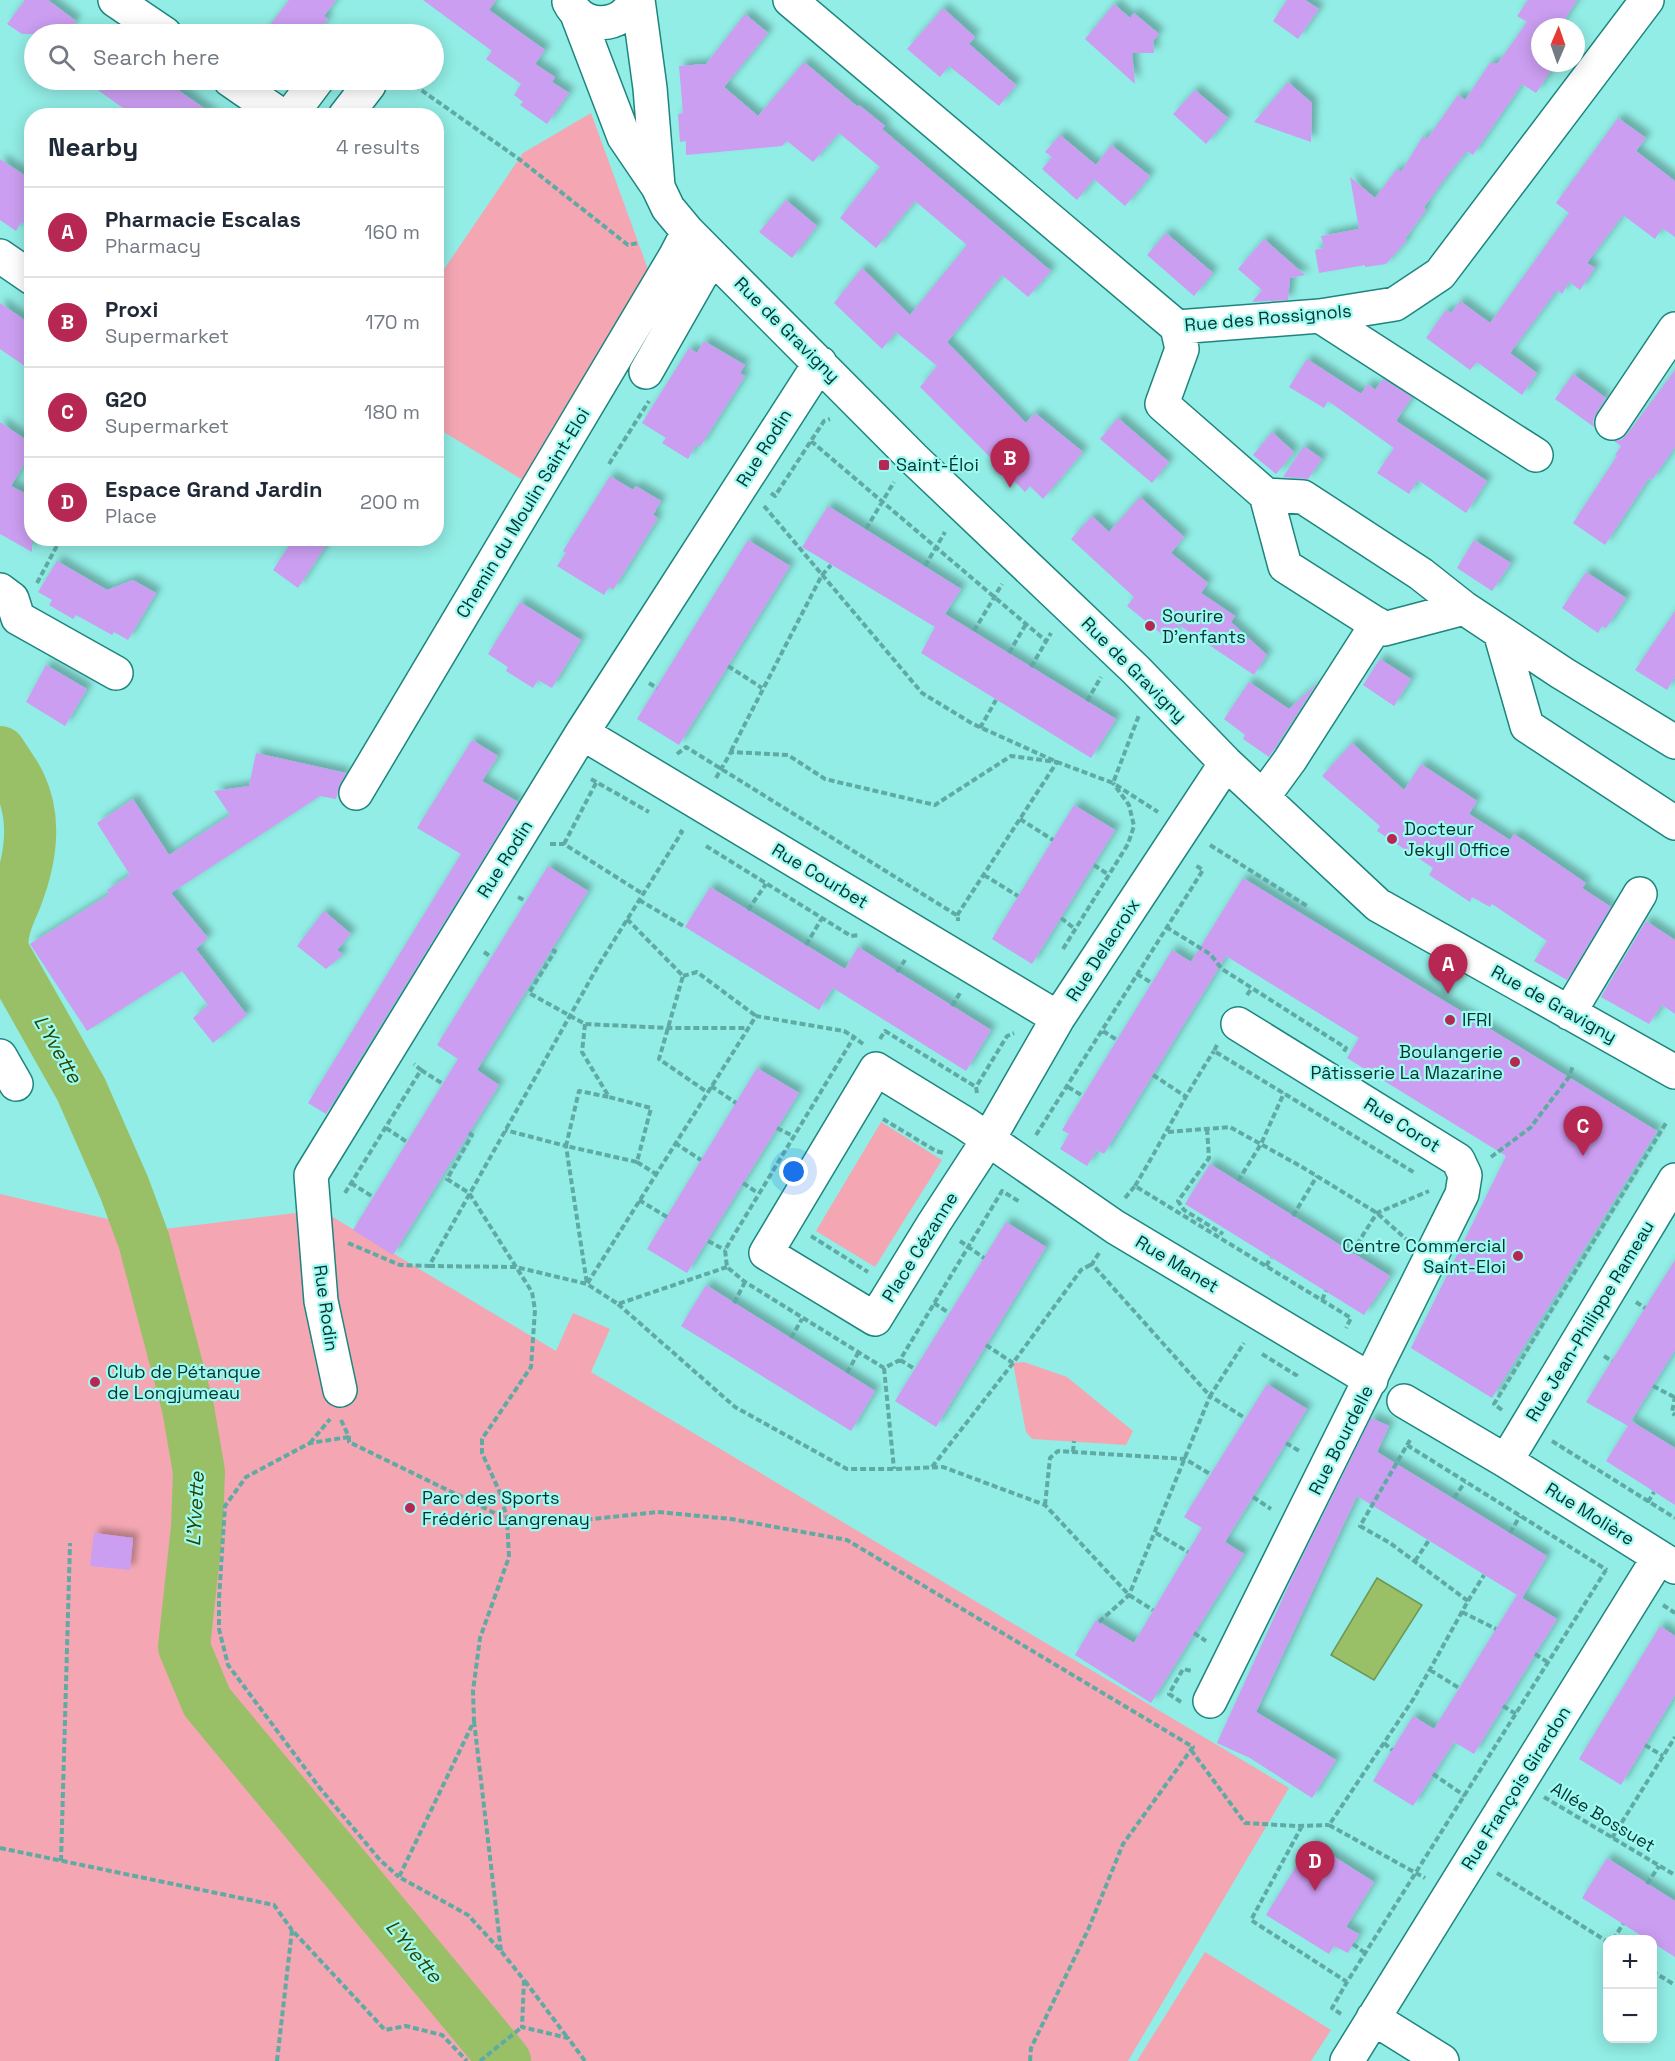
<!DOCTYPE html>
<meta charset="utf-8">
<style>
:root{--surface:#fff;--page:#f2f2f3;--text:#1f2937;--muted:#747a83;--line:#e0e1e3;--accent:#b72754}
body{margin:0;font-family:"Space Grotesk",sans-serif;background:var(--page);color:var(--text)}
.controls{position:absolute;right:18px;bottom:18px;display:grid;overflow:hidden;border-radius:12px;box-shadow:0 3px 15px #0003}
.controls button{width:54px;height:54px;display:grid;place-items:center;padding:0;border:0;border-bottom:2px solid var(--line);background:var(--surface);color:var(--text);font:30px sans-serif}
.compass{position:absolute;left:1531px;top:18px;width:54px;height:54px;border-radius:50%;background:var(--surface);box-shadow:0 3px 15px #0003;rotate:2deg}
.you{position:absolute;left:794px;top:1172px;width:21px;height:21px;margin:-15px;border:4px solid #fff;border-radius:50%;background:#1a73e8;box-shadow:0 0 0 9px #1a73e833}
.badge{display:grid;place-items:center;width:39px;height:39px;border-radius:50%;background:var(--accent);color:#fff;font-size:20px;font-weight:700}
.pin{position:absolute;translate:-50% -50px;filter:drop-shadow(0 2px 3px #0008)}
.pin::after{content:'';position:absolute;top:32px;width:21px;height:18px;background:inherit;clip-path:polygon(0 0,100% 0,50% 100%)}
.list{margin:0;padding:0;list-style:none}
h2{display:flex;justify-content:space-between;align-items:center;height:78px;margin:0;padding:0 24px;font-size:26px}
h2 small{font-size:20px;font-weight:400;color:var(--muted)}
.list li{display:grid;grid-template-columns:39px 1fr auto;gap:18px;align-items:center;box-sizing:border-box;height:90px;padding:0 24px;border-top:2px solid var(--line)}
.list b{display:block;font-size:22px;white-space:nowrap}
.list p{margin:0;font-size:20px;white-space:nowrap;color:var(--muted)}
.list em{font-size:20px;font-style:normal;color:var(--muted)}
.icon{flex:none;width:33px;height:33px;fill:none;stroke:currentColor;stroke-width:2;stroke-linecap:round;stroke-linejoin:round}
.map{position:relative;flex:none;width:1675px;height:2061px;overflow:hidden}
.search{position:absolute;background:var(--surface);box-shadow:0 3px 15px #0003;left:24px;top:24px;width:420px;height:66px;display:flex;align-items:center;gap:15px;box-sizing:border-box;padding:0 21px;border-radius:33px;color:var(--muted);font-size:22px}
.panel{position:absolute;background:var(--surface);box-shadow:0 3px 15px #0003;left:24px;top:108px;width:420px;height:438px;border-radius:24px}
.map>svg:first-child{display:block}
.green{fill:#f4a7b3}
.water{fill:#99c067;stroke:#6e9656;stroke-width:1.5}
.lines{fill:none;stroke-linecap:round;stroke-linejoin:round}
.river{stroke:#99c067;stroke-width:52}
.building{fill:#cb9ef1;filter:url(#shadow)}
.minor-casing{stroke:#1e857e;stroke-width:36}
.path{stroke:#60aaa4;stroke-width:4;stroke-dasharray:6 3;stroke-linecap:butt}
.minor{stroke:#fff;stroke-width:33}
.poi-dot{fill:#b72754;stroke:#9efbf2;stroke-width:2}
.labels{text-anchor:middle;stroke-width:4.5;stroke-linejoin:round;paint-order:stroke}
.street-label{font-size:18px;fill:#093330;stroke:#9efbf2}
.poi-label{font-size:18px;fill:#093330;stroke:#9efbf2;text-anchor:start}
.water-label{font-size:20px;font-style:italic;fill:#2c4400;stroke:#9efbf2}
</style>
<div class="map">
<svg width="1675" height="2061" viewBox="0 0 1675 2061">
<defs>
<filter id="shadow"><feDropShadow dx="5.5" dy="-5.5" stdDeviation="3" flood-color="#0004"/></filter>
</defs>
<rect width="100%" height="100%" fill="#91ede5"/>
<path class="green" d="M591,113L649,272L526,482L437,428L436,281L523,153Z
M881,1122L942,1160L875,1267L816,1231Z
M0,1194L112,1220L164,1229L321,1210L556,1351L573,1313L610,1329L591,1372L1289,1788L1128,2061H0Z
M1024,1362L1067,1377L1133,1431L1126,1445L1032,1439L1026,1432L1013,1363Z
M1205,1952L1331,2030L1311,2061H1137Z"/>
<path class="water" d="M1377,1578L1422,1605L1374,1680L1331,1655Z"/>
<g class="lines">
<path class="river" d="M0,752C6,762 15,773 20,784C37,820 30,862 16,898C9,915 0,932 3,951L81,1089L124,1187L144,1241L188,1408L199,1472L197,1527L184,1647L207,1702L505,2061"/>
</g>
<path class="building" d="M25,0H48L76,21L66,34H22L7,24Z
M289,0H336L324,16L328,19L316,34H263Z
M423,0H496L489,10L545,50L535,64L555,77L552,82L569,93L547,124L520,105L523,102L514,95L521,84L486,59L492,51Z
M1287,0H1305L1319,9L1298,39L1273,21Z
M1528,0H1577L1560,27H1540V59L1538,63H1556L1536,93L1522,84L1473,155L1467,151L1450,172L1424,207L1426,210L1405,239L1407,240L1386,264L1365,267V265L1319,273L1315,250L1324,248L1321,236L1359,229L1350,177L1375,198L1397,169L1401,172L1423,136L1427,139L1458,95L1465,100L1490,63H1498L1527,22L1517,16Z
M1114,4L1130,18L1134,13L1159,34L1153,41L1154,53H1132L1135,84L1085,39Z
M943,8L975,37L969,44L1016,85L999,106L949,66L940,77L907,49Z
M745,14L768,33L724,87L758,116L804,62L858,107L859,105L885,126L882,129L1051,271L1028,297L1002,275L947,342L1026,423L1035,413L1083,452L1043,499L1030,486L1025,492L920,387L937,366L896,332L882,349L834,303L862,268L910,315L967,245L915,201L876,248L840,218L880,167L839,133L813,162L787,141L782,146L686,155V141L680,142L678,114L683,113L679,66L706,64Z
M84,80H164L215,116H134Z
M1288,82L1312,103L1311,142L1254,122Z
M1195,90L1228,118L1206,144L1173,114Z
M1618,118L1646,138L1636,151L1675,181V237L1662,228L1655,239L1623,215L1587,263L1595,268L1580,290L1569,282L1562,294L1557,290L1510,353L1537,373L1522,395L1477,362L1470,370L1426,338L1446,310L1451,313L1460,301L1490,323L1569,213L1556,203Z
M1060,135L1096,165L1111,145L1150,176L1125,206L1094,179L1077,200L1042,169L1052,157L1045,152Z
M0,159L32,180V229L21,222L16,231L0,220Z
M786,200L817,226L792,258L759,232Z
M1166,233L1213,273L1194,296L1147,255Z
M1264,239L1305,275L1290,278L1288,300L1252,302L1262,290L1238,269Z
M0,303L32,325V371L0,349Z
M704,341L745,365L740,373L745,376L700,447L696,445L688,459L662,443L666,438L642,423L689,348L697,353Z
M1307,359L1361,394L1368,384L1375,390L1383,379L1412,397L1396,421L1487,481L1466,513L1418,480L1409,494L1377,473L1394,448L1328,401L1324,408L1289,387Z
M1675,370V447L1652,480L1649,478L1605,545L1573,523L1617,456L1615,455L1621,446L1614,441L1621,440L1628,433Z
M1573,374L1606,398L1596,413L1593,421L1594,427L1555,399Z
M1118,418L1169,462L1152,483L1100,439Z
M0,422L32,444V451L11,486L32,497V552L0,534Z
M1272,432L1294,452L1276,474L1253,455Z
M1304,446L1322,459L1308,479L1283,477Z
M610,476L633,490L636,486L661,501L653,515L658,518L613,590L609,587L604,595L557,566L566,553L563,551Z
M1140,497L1184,537L1171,553L1208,583L1201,593L1235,616L1231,622L1267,655L1254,675L1179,625L1169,640L1127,606L1134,597L1071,539L1092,516L1109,532Z
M828,506L961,589L945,614L1116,719L1091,758L921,653L935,627L802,547Z
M294,538H331L298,588L273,570Z
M748,540L790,566L679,745L637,719Z
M1474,540L1511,563L1492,591L1457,568Z
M57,561L107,590L133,580L156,593L128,640L114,632L112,635L76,615L73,619L49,605L52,600L38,592Z
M1586,572L1626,598L1606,628L1602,626L1598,633L1562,608Z
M520,602L581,640L552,688L538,680L533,688L506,671L508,667L488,654Z
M1675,611V677L1667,690L1635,670Z
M1380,659L1411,679L1394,706L1363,685Z
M46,665L87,689L65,726L26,702Z
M1249,682L1289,709L1317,683L1269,757L1243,739L1245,735L1224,719Z
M472,740L498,756L482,781L518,802L326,1114L308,1103L461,854L417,828Z
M1352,743L1404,790L1421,764L1477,801L1469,814L1510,840L1514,834L1586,883L1582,888L1611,907L1567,980L1534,961L1547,941L1492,904L1490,907L1472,897L1470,902L1429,875L1433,868L1377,831L1380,826L1322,776Z
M256,753L346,773L340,784L336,799L320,796L171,893L208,938L196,949L247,1015L213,1043L193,1018L208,1005L182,971L87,1031L30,944L105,897L109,893L107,890L130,875L97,823L133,799L169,855L230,815L214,791L249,786Z
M1074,805L1115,830L1032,964L992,939Z
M548,866L588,891L477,1070L499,1085L393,1255L353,1230L458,1059L437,1045Z
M1243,878L1657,1131L1492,1398L1411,1348L1506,1156L1347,1058L1359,1038L1226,956L1104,1154L1097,1150L1087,1166L1060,1149L1069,1134L1062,1130L1172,950L1191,962Z
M710,887L845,969L858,947L991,1030L966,1071L833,988L819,1010L685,927Z
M324,911L351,934L337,950L343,955L326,969L297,946Z
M1646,921L1675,940V1014L1662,1005L1649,1024L1601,997Z
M757,1068L799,1093L687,1273L647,1249Z
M1210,1164L1390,1276L1364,1315L1185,1204Z
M1006,1222L1046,1247L936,1427L895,1401Z
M1675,1260V1350L1631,1421L1675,1448V1505L1606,1461L1628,1426L1586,1402Z
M706,1285L875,1391L851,1431L681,1326Z
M1267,1384L1307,1409L1225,1542L1244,1554L1151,1703L1075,1655L1096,1620L1134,1643L1202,1528L1184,1517Z
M1371,1418L1389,1426L1377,1452L1547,1556L1522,1598L1557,1619L1474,1754L1454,1742L1413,1806L1373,1781L1413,1716L1434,1729L1517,1595L1357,1496L1256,1712L1336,1760L1312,1798L1250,1758L1217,1743L1292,1578Z
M94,1533L133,1538L130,1570L90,1566Z
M1660,1626L1675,1636V1695L1621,1785L1579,1759Z
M1311,1842L1374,1882L1346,1927L1359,1934L1348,1953L1334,1946L1329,1954L1266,1915Z
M1607,1858L1675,1901V1957L1653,1943V1940H1648L1582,1898Z"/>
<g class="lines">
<defs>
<path id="minor" d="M115,0L165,34
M638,0L650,88L658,186
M790,0L1177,327L1320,316L1395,304L1440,274L1647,0
M569,2C583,31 622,29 635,0
M577,14L624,137L658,187L668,208L688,232L913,458L1136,670L1226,763L1378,905L1675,1072
M230,80L282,116
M290,116L317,80
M345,116L369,85L361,80
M0,256L32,278
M1320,316L1536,455
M1177,327L1182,349L1162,404L1266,495
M646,372L712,256
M1612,423L1675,329
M0,590L12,599L18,618L116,673
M1464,608L1384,629L1285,566L1266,495L1303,497L1421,574L1464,608L1562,673L1675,742
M1500,632L1527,726L1675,823
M582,733L1058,1018
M1226,763L1058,1018L988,1140L934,1223L875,1319L766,1253L876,1069L966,1124L1115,1227L1371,1380
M356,793L675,257L688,232
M1263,797L1290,760L1377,624
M1569,1013L1640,894
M0,1056L16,1084
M340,1390L321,1301L311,1175L582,733L820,363
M1404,1401L1506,1461L1675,1567
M1506,1461L1675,1180
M1210,1701L1462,1194L1465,1175L1458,1160L1238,1024
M1373,2018L1442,2061
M1347,2061L1659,1557"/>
</defs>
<use href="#minor" class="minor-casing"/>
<path class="path" d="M407,80L519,159L628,245L638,243
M811,441L1046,641
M609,464L649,401
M771,493L775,496L824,421L830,419
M764,506L922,693L973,724L1057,762L1113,783L1139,715
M866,529L894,482
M925,566L945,532
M37,583L61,538
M974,631L1002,584
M1009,653L1026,624
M728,666L762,688
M1031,667L1051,633
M649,683L657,688
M1087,701L1101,677
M980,728L996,700
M731,751L822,575L831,565
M677,754L686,747L958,916V921
M716,778L731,752L788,755L825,779L935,805L1011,756L1057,762L956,917
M591,779L649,812
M1116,785L1158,812
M1020,819L1053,840
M550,844H564L643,894
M564,844L597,781
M1210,845L1307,906
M706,846L851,936L859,935
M1094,865L1109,875
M984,875L1018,896
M518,897L526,901
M639,900L685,927
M748,910L766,884
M1061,918L1075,929
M627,919L683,976L659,1059L707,1092
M1166,927L1210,954L1222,969L1346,1048L1343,1053
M806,945L822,918
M1063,949L1128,844L1134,826L1129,805L1113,783
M552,950L555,951L529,993L585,1024L668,1028H749
M484,952L491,957
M897,972L905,960
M1137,974L1152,983
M683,976L697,972L756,1016
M1247,995L1252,988
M952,1006L960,993
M585,1024L582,1052L609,1097L651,1108L637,1162L566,1146L579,1091L609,1097
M1103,1031L1117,1040
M880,1039L885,1031L976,1087
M863,1044L854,1037L725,1250L727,1267L745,1282L884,1368L900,1360L1002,1191L1020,1202
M1217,1045L1214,1051L1415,1173
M421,1070L443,1084
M1153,1075L1185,1096
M711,1086L736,1103
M1068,1087L1083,1096
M977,1093L976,1087L1007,1036L1014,1033
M883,1119L936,1151L944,1153
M386,1128L407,1142
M777,1128L793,1136
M1207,1129L1209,1158L1178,1201L1184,1210L1223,1234
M1168,1132L1230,1127L1302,1167L1377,1213L1406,1239
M469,1133L472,1135L447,1179L469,1193L532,1292L535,1310L531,1367L482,1439V1453L501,1495L507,1519L509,1557L480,1638L473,1691L474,1721L399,1877L468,1915L501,1951L524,1980L522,2027L568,2038L585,2061
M1036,1135L1203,870L1195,865
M675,1143L701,1160
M1491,1157L1530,1128L1569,1077L1573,1065
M637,1162L656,1174
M1238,1181L1261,1144L1284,1093
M351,1183L373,1197
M743,1183L758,1193
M1135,1186C1162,1141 1185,1095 1214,1051
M345,1193L421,1070L414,1064
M1125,1198L1135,1186L1351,1318L1346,1328
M639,1200L667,1217
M1293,1216L1317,1176
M811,1236L868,1272
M708,1241L725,1250
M960,1241L984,1258
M348,1243L400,1265L429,1266L598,966L682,832L679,830
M1352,1252L1377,1213L1429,1191
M1099,1253L1092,1264L1210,1396L1244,1343
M429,1266L516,1267L587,1284L566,1146L505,1130
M1266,1266L1271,1258
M727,1267L618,1304L587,1284L756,1016L844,1031L854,1037
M1322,1300L1326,1291
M1636,1302L1645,1308
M734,1303L745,1282
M934,1303L949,1313
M618,1304L735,1407L847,1469H894L943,1467L1045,1505L1129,1595L1153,1610
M791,1338L802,1319
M986,1345L1013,1363
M1262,1354L1296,1375L1298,1372
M1604,1356L1612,1361
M900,1360L915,1369
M884,1368L894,1469
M847,1373L858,1353
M1653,1386L1674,1397
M1675,1396L1672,1413L1675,1415
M1502,1410L1494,1404L1666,1123
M341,1420L349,1437V1442L507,1519L583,1520L658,1512L731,1519L847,1540L1193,1747L1123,1844L1088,1930L1031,2048L1030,2061
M349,1437L310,1443L246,1477L225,1506L219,1599V1629L228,1665L319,1787L380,1860L399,1877
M1410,1440L1360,1526L1390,1543L1468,1601L1414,1698L1329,1825L1425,1878
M1552,1441L1675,1518
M310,1443L330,1419
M1286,1443L1301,1452
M1407,1445L1607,1570
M1073,1452L1074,1441
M932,1467L1013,1363L1081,1270L1092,1264
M1253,1497L1271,1509
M1454,1498L1465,1482
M1648,1502L1654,1492
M1045,1505L1050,1458L1058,1451L1185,1459L1210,1474
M1156,1533L1188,1552
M1510,1533L1520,1516
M1415,1561L1429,1540
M1468,1601L1484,1575
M1663,1605L1675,1613
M1462,1612L1496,1629
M1099,1622L1129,1595L1210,1396L1245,1418
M1194,1633L1206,1641
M1535,1654L1549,1663
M1430,1670L1459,1688
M1181,1702L1169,1694L1183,1669L1192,1671
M1503,1706L1516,1714
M474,1721L501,1951
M1384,1743L1392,1750
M1645,1745L1663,1756
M1191,1750L1245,1823L1296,1826L1329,1825
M1433,1774L1465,1796
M1544,1797L1675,1875
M1302,1826L1251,1920L1347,1982
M1612,1838L1675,1737
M0,1848L274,1905L292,1930
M61,1861L70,1543
M1497,1873L1608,1942
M1647,1884L1659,1866
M1613,1940L1623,1924
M1353,1944L1365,1953
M1652,1971L1675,1985
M525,1981L567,2037
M1341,2014L1332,2008L1347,1982L1606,1570
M277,2061L292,1930L385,2030L406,2026L442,2035L467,2061
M480,2061L522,2027"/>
<use href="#minor" class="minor"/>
</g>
<g class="poi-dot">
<rect x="878" y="459" width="12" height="12" rx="3"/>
<circle cx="1150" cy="626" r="6"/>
<circle cx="1392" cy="839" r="6"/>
<circle cx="1450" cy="1020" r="6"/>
<circle cx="1515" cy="1062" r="6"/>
<circle cx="1518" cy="1256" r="6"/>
<circle cx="95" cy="1382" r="6"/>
<circle cx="410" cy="1508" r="6"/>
</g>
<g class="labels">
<g class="street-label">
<text transform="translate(1268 318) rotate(-5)" y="6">Rue des Rossignols</text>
<text transform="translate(787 330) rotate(45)" y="6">Rue de Gravigny</text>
<text transform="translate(764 448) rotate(-58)" y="6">Rue Rodin</text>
<text transform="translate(523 513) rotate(-59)" y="6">Chemin du Moulin Saint-Eloi</text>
<text transform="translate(1134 670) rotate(45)" y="6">Rue de Gravigny</text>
<text transform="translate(505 859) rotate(-58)" y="6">Rue Rodin</text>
<text transform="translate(820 876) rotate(31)" y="6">Rue Courbet</text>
<text transform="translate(1103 950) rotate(-57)" y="6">Rue Delacroix</text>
<text transform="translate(1554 1004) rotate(29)" y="6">Rue de Gravigny</text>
<text transform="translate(1402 1125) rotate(32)" y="6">Rue Corot</text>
<text transform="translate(920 1247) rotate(-58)" y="6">Place Cézanne</text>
<text transform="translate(1177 1264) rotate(31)" y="6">Rue Manet</text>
<text transform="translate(326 1308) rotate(82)" y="6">Rue Rodin</text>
<text transform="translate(1590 1321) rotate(-59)" y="6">Rue Jean-Philippe Rameau</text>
<text transform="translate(1341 1440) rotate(-63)" y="6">Rue Bourdelle</text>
<text transform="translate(1590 1514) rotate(32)" y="6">Rue Molière</text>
<text transform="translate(1516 1788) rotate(-58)" y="6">Rue François Girardon</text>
<text transform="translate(1603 1817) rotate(31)" y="6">Allée Bossuet</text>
</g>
<g class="poi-label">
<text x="896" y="471">Saint-Éloi</text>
<text x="1162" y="622">Sourire<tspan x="1162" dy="21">D'enfants</tspan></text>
<text x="1404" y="835">Docteur<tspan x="1404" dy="21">Jekyll Office</tspan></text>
<text x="1462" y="1026">IFRI</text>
<text x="1503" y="1058" text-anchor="end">Boulangerie<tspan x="1503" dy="21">Pâtisserie La Mazarine</tspan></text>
<text x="1506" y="1252" text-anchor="end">Centre Commercial<tspan x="1506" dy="21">Saint-Eloi</tspan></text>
<text x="107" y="1378">Club de Pétanque<tspan x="107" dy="21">de Longjumeau</tspan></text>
<text x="422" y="1504">Parc des Sports<tspan x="422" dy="21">Frédéric Langrenay</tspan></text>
</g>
<g class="water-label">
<text transform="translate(58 1049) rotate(60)" y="7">L'Yvette</text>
<text transform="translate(195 1509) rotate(-87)" y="7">L'Yvette</text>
<text transform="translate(414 1951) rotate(50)" y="7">L'Yvette</text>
</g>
</g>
</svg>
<div class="controls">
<button>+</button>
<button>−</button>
</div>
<svg class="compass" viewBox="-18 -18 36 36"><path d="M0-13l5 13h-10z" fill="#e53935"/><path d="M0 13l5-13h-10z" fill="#747a83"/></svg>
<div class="you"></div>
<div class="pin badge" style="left:1448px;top:994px">A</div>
<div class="pin badge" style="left:1010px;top:488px">B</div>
<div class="pin badge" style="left:1583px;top:1156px">C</div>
<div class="pin badge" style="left:1315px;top:1891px">D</div>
<div class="search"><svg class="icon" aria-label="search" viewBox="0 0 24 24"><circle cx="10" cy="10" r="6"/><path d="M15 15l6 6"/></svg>Search here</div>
<section class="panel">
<h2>Nearby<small>4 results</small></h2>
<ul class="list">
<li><span class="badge">A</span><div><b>Pharmacie Escalas</b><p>Pharmacy</p></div><em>160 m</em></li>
<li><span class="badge">B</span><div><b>Proxi</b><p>Supermarket</p></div><em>170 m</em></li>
<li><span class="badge">C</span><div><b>G20</b><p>Supermarket</p></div><em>180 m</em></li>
<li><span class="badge">D</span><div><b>Espace Grand Jardin</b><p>Place</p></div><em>200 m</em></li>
</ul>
</section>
</div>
